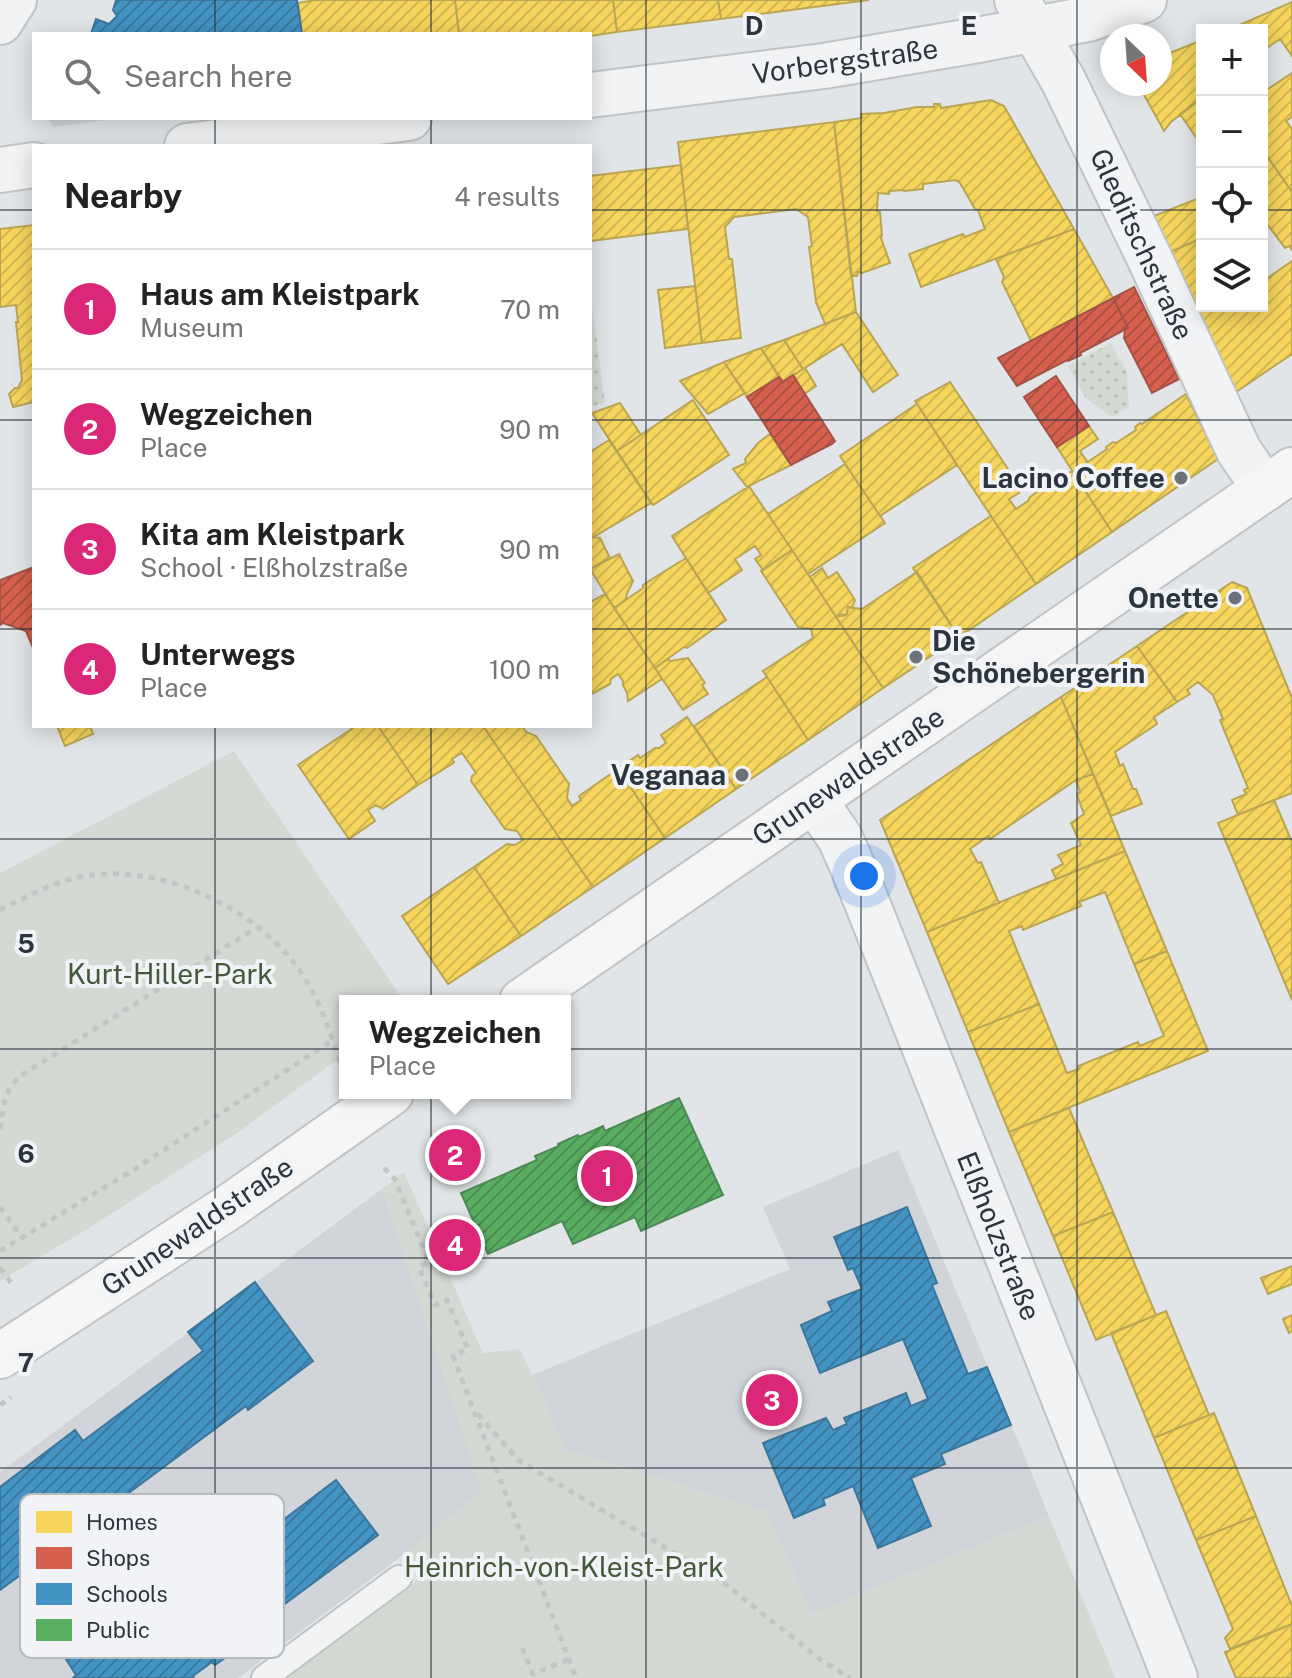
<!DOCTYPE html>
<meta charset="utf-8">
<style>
:root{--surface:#fff;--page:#f2f2f2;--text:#222;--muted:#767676;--line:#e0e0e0;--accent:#db2777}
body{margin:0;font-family:"Public Sans",sans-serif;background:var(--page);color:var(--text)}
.controls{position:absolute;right:24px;top:24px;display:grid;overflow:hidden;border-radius:0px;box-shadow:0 4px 20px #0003}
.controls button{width:72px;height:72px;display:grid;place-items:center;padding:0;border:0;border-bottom:2px solid var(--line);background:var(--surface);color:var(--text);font:40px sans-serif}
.compass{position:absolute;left:1100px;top:24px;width:72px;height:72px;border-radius:50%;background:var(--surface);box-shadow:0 4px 20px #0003;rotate:155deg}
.you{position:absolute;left:864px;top:876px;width:28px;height:28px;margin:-20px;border:6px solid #fff;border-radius:50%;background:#1a73e8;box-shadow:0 0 0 12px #1a73e833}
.badge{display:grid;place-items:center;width:52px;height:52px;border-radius:50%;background:var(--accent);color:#fff;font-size:26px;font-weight:700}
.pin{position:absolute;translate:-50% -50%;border:4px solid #fff;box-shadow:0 2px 8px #0006}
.popup{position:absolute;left:339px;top:995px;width:232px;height:104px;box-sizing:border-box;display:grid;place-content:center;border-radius:0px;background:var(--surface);filter:drop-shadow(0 2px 6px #0005);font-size:26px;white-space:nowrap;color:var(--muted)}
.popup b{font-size:30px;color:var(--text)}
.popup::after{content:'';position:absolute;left:50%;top:100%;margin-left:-16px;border:16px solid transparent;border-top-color:var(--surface)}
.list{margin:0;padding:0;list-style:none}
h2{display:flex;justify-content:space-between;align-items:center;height:104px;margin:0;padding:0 32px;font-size:34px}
h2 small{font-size:26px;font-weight:400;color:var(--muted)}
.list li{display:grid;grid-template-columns:52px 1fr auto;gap:24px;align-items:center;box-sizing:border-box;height:120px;padding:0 32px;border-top:2px solid var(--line)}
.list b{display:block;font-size:30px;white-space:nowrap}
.list p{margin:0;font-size:26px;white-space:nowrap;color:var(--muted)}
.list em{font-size:26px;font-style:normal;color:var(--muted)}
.icon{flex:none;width:44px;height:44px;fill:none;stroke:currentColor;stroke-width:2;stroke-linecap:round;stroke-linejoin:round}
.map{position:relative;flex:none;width:1292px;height:1678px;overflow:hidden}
.search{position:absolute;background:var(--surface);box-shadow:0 4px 20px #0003;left:32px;top:32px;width:560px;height:88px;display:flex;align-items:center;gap:20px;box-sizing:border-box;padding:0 28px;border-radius:0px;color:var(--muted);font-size:30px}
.panel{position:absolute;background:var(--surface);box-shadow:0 4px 20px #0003;left:32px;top:144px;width:560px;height:584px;border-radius:0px}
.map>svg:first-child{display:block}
.built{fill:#d1d5da}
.grass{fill:url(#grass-dots)}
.park{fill:#d4dad3}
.homes{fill:url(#homes-hatch);stroke:#b9a553;stroke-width:2}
.shops{fill:url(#shops-hatch);stroke:#a35348;stroke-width:2}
.schools{fill:url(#schools-hatch);stroke:#3c779b;stroke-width:2}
.public{fill:url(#public-hatch);stroke:#4c8a56;stroke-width:2}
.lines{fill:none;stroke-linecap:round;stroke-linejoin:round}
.lane-casing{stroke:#c1c3c5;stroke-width:28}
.street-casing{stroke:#c1c3c5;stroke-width:48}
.secondary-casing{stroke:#c1c3c5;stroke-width:48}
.path{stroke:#c3c5c7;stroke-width:5;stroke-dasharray:6 6;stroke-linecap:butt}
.lane{stroke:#f2f3f4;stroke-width:24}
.street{stroke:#f2f3f4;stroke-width:44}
.secondary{stroke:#f6f6f6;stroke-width:44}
.grid{fill:none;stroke:#2b353e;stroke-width:2;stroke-opacity:0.55}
.poi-dot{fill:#6b7379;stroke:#f1f3f6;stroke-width:3}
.labels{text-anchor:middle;stroke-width:8;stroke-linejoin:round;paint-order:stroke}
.street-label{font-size:28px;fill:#2b353e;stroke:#f1f3f6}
.poi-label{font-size:28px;font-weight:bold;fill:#2b353e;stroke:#f1f3f6;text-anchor:end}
.park-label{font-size:28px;fill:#44583a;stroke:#f1f3f6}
.key{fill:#f1f3f6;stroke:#b6babf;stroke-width:2}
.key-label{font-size:22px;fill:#2b353e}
.grid-label{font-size:26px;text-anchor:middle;font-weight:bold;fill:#2b353e;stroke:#f1f3f6;stroke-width:8;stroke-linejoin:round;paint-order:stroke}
</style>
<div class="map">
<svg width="1292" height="1678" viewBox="0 0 1292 1678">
<defs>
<pattern id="grass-dots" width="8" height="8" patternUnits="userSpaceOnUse" patternTransform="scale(2)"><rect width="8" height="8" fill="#d4dad3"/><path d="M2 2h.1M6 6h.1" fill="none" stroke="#b6bcb6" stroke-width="1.8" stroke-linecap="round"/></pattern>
<pattern id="homes-hatch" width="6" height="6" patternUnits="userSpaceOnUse" patternTransform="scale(2)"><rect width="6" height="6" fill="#f6d55c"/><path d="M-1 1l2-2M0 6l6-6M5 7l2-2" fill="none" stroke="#d3b751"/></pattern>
<pattern id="shops-hatch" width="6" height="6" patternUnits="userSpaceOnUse" patternTransform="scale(2)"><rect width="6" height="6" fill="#d6604d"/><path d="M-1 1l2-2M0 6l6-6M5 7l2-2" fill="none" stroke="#ae5041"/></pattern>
<pattern id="schools-hatch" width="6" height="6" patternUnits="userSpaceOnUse" patternTransform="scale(2)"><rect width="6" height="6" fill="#4393c3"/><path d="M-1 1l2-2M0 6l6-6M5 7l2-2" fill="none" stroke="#3879a0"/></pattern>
<pattern id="public-hatch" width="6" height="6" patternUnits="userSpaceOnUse" patternTransform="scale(2)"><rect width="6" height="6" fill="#5aae61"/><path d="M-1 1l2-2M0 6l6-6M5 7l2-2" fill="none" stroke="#4b8e51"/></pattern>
</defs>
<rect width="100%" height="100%" fill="#e2e5e7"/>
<path class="built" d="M48,118H120L53,127Z
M898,1150L1049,1516L812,1614L766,1511L566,1450L532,1375L790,1269L763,1207Z
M382,1189L482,1491L407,1552L238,1678H0V1472Z"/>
<path class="grass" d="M590,292L605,402L590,407Z
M1111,343L1127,373L1129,407L1111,417L1085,397L1068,366Z"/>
<path class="park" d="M234,751L404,1001H345V1054L240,1131L86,1230L0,1281V873Z
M404,1172L483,1353L520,1349L566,1450L766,1511L812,1614L1049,1516L1115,1678H283L423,1576L407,1552L482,1491L382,1189Z"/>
<path class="homes" d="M315,0H455L459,34H302L298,3Z
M455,0H613L617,32L590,36V34H459Z
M613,0H718L721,19L617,32Z
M718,0H869L721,19Z
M1292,2V56L1280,39L1262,51V30H1228Z
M1202,40V98L1171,122L1164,131L1138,84H1160V57Z
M1292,73V117L1286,121L1292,129V192L1262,149V93Z
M1202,98V146L1180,114Z
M991,100L1004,106L1074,229L921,287L909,254L963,234L965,237L985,229L978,210L975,209L960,183L956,180L923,184V189L904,191L903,190L890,191L889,194L878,193L877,211L880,212L882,235L881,238L890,263L862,273L858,272L857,276H851L834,122L862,118L861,114L884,113L917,107H934V104H940L941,108Z
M834,122L856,312L825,324L816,302L809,247L812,246L808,217L796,209L734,217L725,227L729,259H732L741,338L702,343L678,142Z
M1262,149L1292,192V250L1289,246L1285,248L1262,217Z
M681,165L688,229L590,241V176Z
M1199,198L1202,205V238L1168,253L1154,216Z
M34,225V402L13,407L9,394L15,388H18L22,380L16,322H18L16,305L0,307V229Z
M1074,229L1113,298L1031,341L1002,282L1004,277L996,259Z
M1200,239L1202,243V306H1262V282L1292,261V354L1233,394L1168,253Z
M695,286L702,343L665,348L658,290Z
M856,312L898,375L873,392L842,344L803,369L784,340Z
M784,340L803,369L783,382L761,348Z
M761,348L779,377L747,397L724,362Z
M724,362L745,393L708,414L680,381Z
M805,368L816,386L804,394L793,375Z
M950,382L1020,487L1019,493L1009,499L1016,509L1028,501L1030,497L1047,485L1050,486L1072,471L1112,532L1036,584L915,401Z
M1186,394L1218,459L1112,532L1073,472L1107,449L1106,447L1113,442L1116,443L1136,430L1135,427L1140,423L1142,424Z
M693,400L729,455L653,505L617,451Z
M620,403L641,435L617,451L592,413Z
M917,404L957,465L880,516L840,456Z
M1089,426L1098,439L1080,451L1088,463L1073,472L1057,447Z
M770,434L791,465L747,487L733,469L746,463L745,459L758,443Z
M609,440L651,503L590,539V452Z
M845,464L885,523L808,574L768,514Z
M749,486L792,550L763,570L755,559L761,555L755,546L735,559L742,570L708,593L672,536Z
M991,516L1036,584L959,637L913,568Z
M594,537L600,538L610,558L590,569V539Z
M792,550L883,688L808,740L763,671L813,638L811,629L798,627L761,571Z
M619,554L633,581L626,596L627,599L614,608L590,569Z
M686,558L726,620L687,648L684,647L655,668L614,608L643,588V585L657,576Z
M822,568L828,578L837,572L855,600L852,608L848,607L847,614L843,616L841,614L836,617L810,577Z
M917,572L959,637L883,688L836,617L847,614L848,607L862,609Z
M1232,582L1247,588L1292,698V793L1238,815L1232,800L1246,794L1244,790L1248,788L1220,720L1223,719L1213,695L1198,682L1187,690L1190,694L1177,702L1137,646Z
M605,594L662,679L628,701L627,693L623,685V681L618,674L611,679L610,684L590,695V602Z
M1137,646L1177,702L1154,717L1157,724L1115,752L1120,766L1123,764L1133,789H1136L1142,804L1111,816L1061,697Z
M688,658L705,683L702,685L708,694L683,710L655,668L668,659L670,661Z
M767,677L808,740L736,789L694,726Z
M1061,697L1093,774L1076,780L990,839L988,836L970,849L978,863L981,862L999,903L927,932L880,820Z
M687,717L736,789L665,838L618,769L638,755L640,758L655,748H659L666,743L661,735Z
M57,726H90L93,734L65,746Z
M356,726H378L418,785L383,809L376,805L368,810L375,821L349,839L298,765Z
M378,726H483L593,887L521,936L474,867L507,844L515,845L523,840L517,831L505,829L471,781L472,776L476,773L462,753L452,759L454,762L452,764L418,785Z
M483,726H522L526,732L536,736L569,784L567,798L572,806L581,800L579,796L618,769L665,838L593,887Z
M1093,774L1125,851L1056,879L1052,870L1063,864L1058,855L1081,845L1071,823L1084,814L1077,795L1080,792L1076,780Z
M1274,800L1292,842V1000L1218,823Z
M1125,851L1167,951L1134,964L1105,892L1079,902L1081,906L1023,930L1022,926L1009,931L1039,1004L968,1032L927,932Z
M474,867L521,936L448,984L402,916Z
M1167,951L1208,1051L1009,1132L968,1032L1039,1004L1067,1073L1079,1069L1078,1066L1138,1042L1140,1046L1164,1036L1134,964Z
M1069,1108L1113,1212L1053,1236L1009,1132Z
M1113,1212L1156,1315L1096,1340L1053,1236Z
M1292,1266V1284L1268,1294L1261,1278Z
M1166,1311L1209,1415L1154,1438L1111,1333Z
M1292,1315V1331L1289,1333L1283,1319Z
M1214,1413L1256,1516L1196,1540L1154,1438Z
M1256,1516L1292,1606V1624L1230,1649L1225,1638L1233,1629L1196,1540Z
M1292,1624V1678H1236L1225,1652Z"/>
<path class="shops" d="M1134,287L1179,379L1152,393L1124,338L1125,329L1128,328L1113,298Z
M1113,298L1128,328L1080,353L1081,355L1068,361L1067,360L1017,386L998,358Z
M793,375L835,441L832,444L791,465L747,397L779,377L783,382Z
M1056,376L1089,426L1057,447L1024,397Z
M34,567V650L26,631L3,623L0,625V580Z"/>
<path class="schools" d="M116,0H297L302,34H91L96,19L109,24L117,16L113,10Z
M907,1207L937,1283L932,1285L968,1374L987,1367L1011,1425L941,1454L945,1464L911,1478L931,1526L878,1548L853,1486L823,1499L825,1505L794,1518L763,1443L826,1418L833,1430L847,1424L844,1418L906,1393L911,1406L928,1399L903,1339L820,1373L801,1325L832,1311L828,1302L862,1289L853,1268L848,1270L834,1237Z
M255,1282L313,1361L248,1410L246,1406L126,1495L127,1497L111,1510L163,1581L202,1552L217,1570L336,1480L378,1535L255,1626L260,1632L247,1641L244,1638L223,1654L225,1658L215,1665L212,1662L193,1676L194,1678H73L76,1675L64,1656L101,1629L50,1558L32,1572L30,1568L0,1590V1487L75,1430L83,1441L203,1351L188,1332Z"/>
<path class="public" d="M679,1098L723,1195L641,1231L635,1217L573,1244L562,1221L488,1254L461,1193L537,1160L535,1156L559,1146L558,1144L569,1139L578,1135L579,1137L603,1126L605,1131Z"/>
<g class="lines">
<defs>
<path id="lane" d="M264,1678L399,1578"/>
<path id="street" d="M1017,0L1063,80L1148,255L1239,451L1265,489
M0,22L14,0
M590,95L824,66L978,40L1088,19L1144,0
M187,146L409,118
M0,170L34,165
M814,800L840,838L852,865L1175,1678"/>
<path id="secondary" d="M522,1001L1292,470
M0,1356L229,1207L391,1093"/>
</defs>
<use href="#lane" class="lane-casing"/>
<use href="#street" class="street-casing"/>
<use href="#secondary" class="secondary-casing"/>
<path class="path" d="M0,910C22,899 44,887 67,880C146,857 246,901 295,964C318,995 331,1033 342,1069
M0,1129C4,1107 3,1092 20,1076L256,928
M384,1168L395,1179L429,1262L419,1267L435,1305L447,1300L468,1349L453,1356L576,1678
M0,1207L21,1237
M0,1251L138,1167L333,1040
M0,1268L12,1284
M0,1405L11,1397
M478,1414L518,1460L723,1582L821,1660L850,1678
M522,1648L533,1674L569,1659"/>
<use href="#lane" class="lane"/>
<use href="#street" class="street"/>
<use href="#secondary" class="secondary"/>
</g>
<path class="grid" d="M215,0V34M431,0V34M646,0V1678M861,0V1678M1077,0V1678M215,118V146M431,118V146M0,210H34M590,210H1202M1262,210H1292M0,420H34M590,420H1292M0,629H34M590,629H1292M215,726V1678M431,726V1678M0,839H1292M0,1049H1292M0,1258H1292M0,1468H1292"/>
<g class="poi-dot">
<circle cx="1181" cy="478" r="8"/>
<circle cx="1235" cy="598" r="8"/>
<circle cx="916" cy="657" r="8"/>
<circle cx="742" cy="775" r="8"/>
</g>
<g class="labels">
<g class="street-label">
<text transform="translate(845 61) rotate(-8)" y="10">Vorbergstraße</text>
<text transform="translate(1142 244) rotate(65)" y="10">Gleditschstraße</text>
<text transform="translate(848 776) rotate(-34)" y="10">Grunewaldstraße</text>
<text transform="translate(197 1226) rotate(-34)" y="10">Grunewaldstraße</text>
<text transform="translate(999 1236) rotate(68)" y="10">Elßholzstraße</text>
</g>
<g class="poi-label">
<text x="1165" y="488">Lacino Coffee</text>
<text x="1219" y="608">Onette</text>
<text x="932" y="651" text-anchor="start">Die<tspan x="932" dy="32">Schönebergerin</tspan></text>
<text x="726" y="785">Veganaa</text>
</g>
<g class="park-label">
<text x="170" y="984">Kurt-Hiller-Park</text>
<text x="564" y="1577">Heinrich-von-Kleist-Park</text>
</g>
</g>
<rect x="20" y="1494" width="264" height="164" rx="12" class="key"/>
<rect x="36" y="1511" width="36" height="22" fill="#f6d55c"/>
<rect x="36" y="1547" width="36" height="22" fill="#d6604d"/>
<rect x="36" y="1583" width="36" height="22" fill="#4393c3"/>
<rect x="36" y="1619" width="36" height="22" fill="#5aae61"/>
<g class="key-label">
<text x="86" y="1530">Homes</text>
<text x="86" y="1566">Shops</text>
<text x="86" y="1602">Schools</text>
<text x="86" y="1638">Public</text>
</g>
<g class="grid-label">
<text x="754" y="35">D</text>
<text x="969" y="35">E</text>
<text x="26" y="953">5</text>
<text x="26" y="1163">6</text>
<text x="26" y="1372">7</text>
</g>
</svg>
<div class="controls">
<button>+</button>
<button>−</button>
<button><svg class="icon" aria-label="locate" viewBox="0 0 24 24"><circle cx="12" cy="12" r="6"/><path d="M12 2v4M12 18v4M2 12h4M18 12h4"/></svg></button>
<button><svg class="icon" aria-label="layers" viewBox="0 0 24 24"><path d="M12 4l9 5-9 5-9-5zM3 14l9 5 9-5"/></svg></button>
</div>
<svg class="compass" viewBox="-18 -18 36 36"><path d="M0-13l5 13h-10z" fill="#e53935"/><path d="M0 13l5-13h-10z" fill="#767676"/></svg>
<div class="you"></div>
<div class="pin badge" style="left:607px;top:1176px">1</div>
<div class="pin badge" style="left:455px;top:1155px">2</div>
<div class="popup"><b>Wegzeichen</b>Place</div>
<div class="pin badge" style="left:772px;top:1400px">3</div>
<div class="pin badge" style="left:455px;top:1245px">4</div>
<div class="search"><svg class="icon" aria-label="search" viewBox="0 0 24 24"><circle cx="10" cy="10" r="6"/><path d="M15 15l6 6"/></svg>Search here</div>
<section class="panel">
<h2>Nearby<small>4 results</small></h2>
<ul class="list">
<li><span class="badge">1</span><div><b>Haus am Kleistpark</b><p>Museum</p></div><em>70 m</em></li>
<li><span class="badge">2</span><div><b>Wegzeichen</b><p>Place</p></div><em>90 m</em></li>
<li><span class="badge">3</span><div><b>Kita am Kleistpark</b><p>School · Elßholzstraße</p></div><em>90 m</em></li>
<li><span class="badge">4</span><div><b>Unterwegs</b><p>Place</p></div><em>100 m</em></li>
</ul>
</section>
</div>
